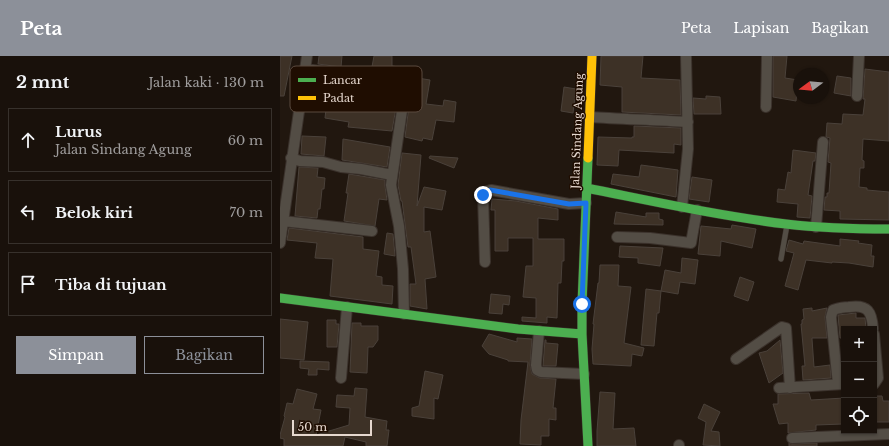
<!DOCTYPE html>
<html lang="id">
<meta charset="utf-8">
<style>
:root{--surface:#19110b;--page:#261f19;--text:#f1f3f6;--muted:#9f9d9d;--line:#37312c;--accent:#8c9099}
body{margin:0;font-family:"Libre Baskerville",serif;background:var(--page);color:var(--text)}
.controls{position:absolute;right:12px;bottom:12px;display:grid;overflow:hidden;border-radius:0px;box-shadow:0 1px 3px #0004}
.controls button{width:36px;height:36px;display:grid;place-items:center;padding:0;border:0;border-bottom:1px solid var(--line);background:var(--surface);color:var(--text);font:20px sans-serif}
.compass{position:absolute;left:513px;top:12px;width:36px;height:36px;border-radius:50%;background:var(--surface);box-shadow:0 1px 3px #0004;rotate:254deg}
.scale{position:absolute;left:12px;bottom:10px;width:80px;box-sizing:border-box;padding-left:4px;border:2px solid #e6d8cf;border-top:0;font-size:11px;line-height:14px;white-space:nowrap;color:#e6d8cf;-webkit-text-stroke:3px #1f0d01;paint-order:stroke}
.stop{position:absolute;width:12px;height:12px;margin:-9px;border:3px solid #1a73e8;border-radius:50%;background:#fff}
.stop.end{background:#1a73e8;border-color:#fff;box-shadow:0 1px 4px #0008}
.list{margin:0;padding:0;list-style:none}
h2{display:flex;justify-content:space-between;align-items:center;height:52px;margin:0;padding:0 16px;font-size:17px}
h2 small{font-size:13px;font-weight:400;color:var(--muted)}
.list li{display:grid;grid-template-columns:26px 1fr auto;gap:12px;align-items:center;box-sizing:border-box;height:64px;margin:0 8px 8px;padding:0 8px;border:1px solid var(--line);border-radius:0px}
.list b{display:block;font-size:15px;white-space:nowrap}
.list p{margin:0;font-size:13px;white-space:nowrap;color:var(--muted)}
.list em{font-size:13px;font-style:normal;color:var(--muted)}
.actions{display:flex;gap:8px;padding:12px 16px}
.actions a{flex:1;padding:9px 0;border:1px solid var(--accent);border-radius:0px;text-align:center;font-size:14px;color:var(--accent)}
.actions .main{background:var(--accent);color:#fff}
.icon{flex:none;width:22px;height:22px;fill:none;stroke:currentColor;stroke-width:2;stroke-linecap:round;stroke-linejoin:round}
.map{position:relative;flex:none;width:609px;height:390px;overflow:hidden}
header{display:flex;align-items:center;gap:24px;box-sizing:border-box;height:56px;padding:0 20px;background:var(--accent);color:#fff}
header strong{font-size:19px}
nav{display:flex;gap:22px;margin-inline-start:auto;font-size:14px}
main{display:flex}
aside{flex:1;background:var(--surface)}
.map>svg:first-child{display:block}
.building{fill:#3d3126;stroke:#4a413a}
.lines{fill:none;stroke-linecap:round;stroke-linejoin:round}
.lane-casing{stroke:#3b322c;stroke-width:6}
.street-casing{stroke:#3b322c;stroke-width:12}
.fast-casing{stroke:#3b322c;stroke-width:10}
.slow-casing{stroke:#3b322c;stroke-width:10}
.lane{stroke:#534d45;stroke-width:5}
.street{stroke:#534d45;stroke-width:10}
.fast{stroke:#4caf50;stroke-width:9}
.slow{stroke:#ffc107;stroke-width:9}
.route{stroke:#1a73e8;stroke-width:5}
.labels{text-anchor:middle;stroke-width:3;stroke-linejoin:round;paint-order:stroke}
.street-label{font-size:11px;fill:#e6d8cf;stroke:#1f0d01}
.key{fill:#1f0d01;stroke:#5b4a3f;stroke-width:1}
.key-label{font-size:11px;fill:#e6d8cf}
</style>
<header>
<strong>Peta</strong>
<nav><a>Peta</a><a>Lapisan</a><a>Bagikan</a></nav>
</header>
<main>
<aside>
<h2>2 mnt<small>Jalan kaki · 130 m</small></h2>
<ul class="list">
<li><svg class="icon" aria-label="ahead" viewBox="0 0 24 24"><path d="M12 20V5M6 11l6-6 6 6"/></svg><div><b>Lurus</b><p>Jalan Sindang Agung</p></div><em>60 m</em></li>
<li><svg class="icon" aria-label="left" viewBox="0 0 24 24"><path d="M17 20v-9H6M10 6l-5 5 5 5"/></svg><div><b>Belok kiri</b></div><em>70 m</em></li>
<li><svg class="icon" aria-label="arrive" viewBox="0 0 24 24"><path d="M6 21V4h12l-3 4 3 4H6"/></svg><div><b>Tiba di tujuan</b></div></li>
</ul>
<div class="actions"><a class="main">Simpan</a><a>Bagikan</a></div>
</aside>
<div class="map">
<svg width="609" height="390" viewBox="0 0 609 390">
<rect width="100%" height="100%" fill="#21170f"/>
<path class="building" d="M0,0H12L4,40H0Z
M39,0H62L61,11L38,8Z
M94,0H112V10L126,12L125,20L150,24L146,48L163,50L164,44L176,46L174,66L156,64L152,84L143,82L142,85L125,81L130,42L128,36L125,35L119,37L118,40L112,75L68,71L69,66L45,62L46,53L32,51L34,39L43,40L44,31L63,33L62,41L85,42V31L88,32L89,28L98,29L103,27L104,23L102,18L91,16Z
M321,0H363L361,22L400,24L401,59L342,56V31L320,29Z
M493,0H507L505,22L518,24L516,45L493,41Z
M585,13L609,16V85L583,83L582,104L584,105V112H580L579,131L587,132V134L609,136V164L560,163V155L544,154L545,141H547V137H549L551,107L548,106L550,82L546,81L547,67L562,68L563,58L583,59L585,43H583Z
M557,20L571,22V40L554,37Z
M284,31L296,33L293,57L281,55Z
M426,40L440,41L441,58H414L413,42L426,43Z
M354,70L401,72V89L394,88V97L339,94L338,110L317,109L318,81L352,82V81H354Z
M22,80L46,81L44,100L21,98Z
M63,83L110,91L107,111L62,104Z
M513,94L536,97L535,105H533L528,139L532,140L530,162L517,161L518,148L497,146L498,133L505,134L508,116L511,117Z
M122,97L141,99L137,150L144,131L166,135L162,154L144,151V176L150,175L156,221L145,223L147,253L130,250V228H136L131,191H128L122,145H121L118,129Z
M150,100L178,102L174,112L149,102Z
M361,109L398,114L396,141L331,128L333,118L359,121Z
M19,111L38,112L37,121L45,122L44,133H42L40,153H38L37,162L15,160Z
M69,118L105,124V130L107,144L99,143L95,170L64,165L68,137H66Z
M412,121L432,124L429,146L409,143Z
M212,143L236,145L278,153V164L258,162V183H284V205H282L281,227H278L277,262L267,261V267L242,265V261L256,262V242L243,241L246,210H253V182H228V195H215V154H211Z
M336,156L366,161V157H379V163L383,164V169L334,168Z
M452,169L476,173L472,192L441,185L440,200L418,198L421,170L451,173Z
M9,172L83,181V193L99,195L96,220L102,221V229L113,230L112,248L50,240L53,203L35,202L37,187L7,184Z
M107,177L113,178L115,200L104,198Z
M560,183L579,185L578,187L592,189L591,200H594L593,211L569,207L552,206V207L526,204L518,234L505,230L514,197L506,195L509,184L523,188L524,185L560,190Z
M340,190L383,192L380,210L358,207V202L339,201Z
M402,202L418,204L415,228L400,226L398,238L381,235L385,214L401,217Z
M320,209H339L338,230L351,231L344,287L364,292L362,300L352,298L351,310L313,308L312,293L314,268H313L318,227H319Z
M460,221L474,226L468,245L454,240Z
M366,233L381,235L379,257H377L374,290L361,289Z
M211,238L230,240L229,249L223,248L222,258L209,257Z
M532,252V255L547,252L545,261L547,282H532V283L534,311L550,309L551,322L523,324L522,310H525L521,268H522V264L524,263L523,253Z
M576,257V262H585L586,273H564V282H560L558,259Z
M0,263L28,266L24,304L0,302Z
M47,264H56V268H59L57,291H47Z
M72,267H81V270H98V284L93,291H88L87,317L70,316Z
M209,278L237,286V282L252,283L250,309L252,318L260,322L276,323L273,352H276V364L269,363V380H261V389L240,388L241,364L248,306L228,305V304L209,298L202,290Z
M265,284H266V287L278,288L276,310H263Z
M500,284L503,317L489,327L479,297L487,295Z
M20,305L49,306V314L37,313V319H28L29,313L20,312Z
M145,315L163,319L158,343L154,342V363L132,360V352L139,350Z
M75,332L87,333L85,361L107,365L106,374H109L107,390H86V386L65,381L63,390H4V383L0,382V379L5,361L4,360L7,347L13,348L17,333L37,338L33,353L41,354L36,379L69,369L70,352L56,351L57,339L74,340Z
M320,336L335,337L333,373L354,372L356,390H317V375Z
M529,337L531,344L564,342V353L562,354L563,368L536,369V374L508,377V367L499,368L493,348H498V338Z
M594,340H602L603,345H609V366H594Z
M424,348L440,356L431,375L439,376L440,390L423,389L426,366L418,362Z
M509,387L512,388L537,387V390H509Z"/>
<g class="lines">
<defs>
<path id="lane" d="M501,203L507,169"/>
<path id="street" d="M25,13L98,23
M577,40L579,0
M124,41L111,129L119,170L123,213L124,258
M486,51L487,0
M309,61C342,63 375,64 408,66
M11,102L20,105L43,106L61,111L81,113L112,119
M402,151L408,93L406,0
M3,165L92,175
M536,171L543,86
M337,181L370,182L411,187L417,154
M0,187L27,0
M205,206L203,139L205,136L211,134L289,148L306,147
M259,275L256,309L257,314L261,316L304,318
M594,278L598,322L594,328
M456,303L502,271L506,272L510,332
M61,322L67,251
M558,328L551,261L553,254C559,252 564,251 569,251C588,248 592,256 593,273
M499,332L564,328
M512,382L609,378
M399,389V390"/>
<path id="fast" d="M308,102L302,248V278L308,390
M306,132C372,145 439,160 506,168C540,172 575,173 609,173
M0,242L238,273L302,278"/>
<path id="slow" d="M308,102L312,0"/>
</defs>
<use href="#lane" class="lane-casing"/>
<use href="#street" class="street-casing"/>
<use href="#fast" class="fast-casing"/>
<use href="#slow" class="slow-casing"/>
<use href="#lane" class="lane"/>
<use href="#street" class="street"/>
<use href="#fast" class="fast"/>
<use href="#slow" class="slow"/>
</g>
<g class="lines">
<path class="route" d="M203,139L205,136L210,134L289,148L306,147L302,248"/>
</g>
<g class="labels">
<g class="street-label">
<text transform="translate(297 75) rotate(-88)" y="4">Jalan Sindang Agung</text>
</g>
</g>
<rect x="10" y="10" width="132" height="46" rx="6" class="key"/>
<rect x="18" y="22" width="18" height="4" fill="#4caf50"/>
<rect x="18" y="40" width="18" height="4" fill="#ffc107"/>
<g class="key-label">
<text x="43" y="28">Lancar</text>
<text x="43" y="46">Padat</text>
</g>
</svg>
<div class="controls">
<button>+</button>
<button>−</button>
<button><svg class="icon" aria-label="locate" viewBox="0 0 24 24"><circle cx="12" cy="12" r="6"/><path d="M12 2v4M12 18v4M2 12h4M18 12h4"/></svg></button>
</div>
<svg class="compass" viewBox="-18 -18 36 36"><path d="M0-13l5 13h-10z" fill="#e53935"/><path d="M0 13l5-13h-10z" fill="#9f9d9d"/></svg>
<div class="scale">50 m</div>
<div class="stop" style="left:302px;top:248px"></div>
<div class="stop end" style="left:203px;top:139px"></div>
</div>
</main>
